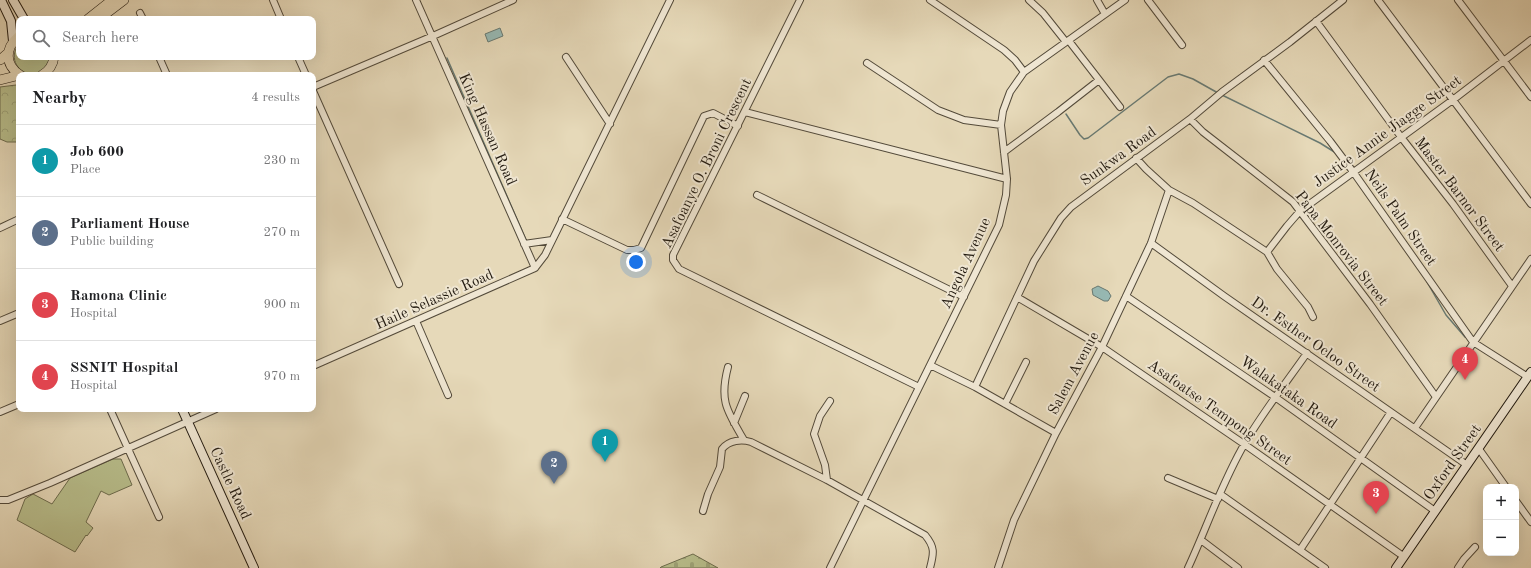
<!DOCTYPE html>
<meta charset="utf-8">
<style>
:root{--surface:#fff;--page:#f2f2f2;--text:#202124;--muted:#757577;--line:#e0e0e0;--accent:#0f766e}
body{margin:0;font-family:"Old Standard TT",serif;background:var(--page);color:var(--text)}
.controls{position:absolute;right:12px;bottom:12px;display:grid;overflow:hidden;border-radius:8px;box-shadow:0 4px 16px #0002}
.controls button{width:36px;height:36px;display:grid;place-items:center;padding:0;border:0;border-bottom:1px solid var(--line);background:var(--surface);color:var(--text);font:20px sans-serif}
.you{position:absolute;left:636px;top:262px;width:14px;height:14px;margin:-10px;border:3px solid #fff;border-radius:50%;background:#1a73e8;box-shadow:0 0 0 6px #1a73e833}
.badge{display:grid;place-items:center;width:26px;height:26px;border-radius:50%;background:var(--accent);color:#fff;font-size:13px;font-weight:700}
.pin{position:absolute;translate:-50% -33px;filter:drop-shadow(0 1px 2px #0008)}
.pin::after{content:'';position:absolute;top:21px;width:14px;height:12px;background:inherit;clip-path:polygon(0 0,100% 0,50% 100%)}
.list{margin:0;padding:0;list-style:none}
h2{display:flex;justify-content:space-between;align-items:center;height:52px;margin:0;padding:0 16px;font-size:17px}
h2 small{font-size:13px;font-weight:400;color:var(--muted)}
.list li{display:grid;grid-template-columns:26px 1fr auto;gap:12px;align-items:center;box-sizing:border-box;height:72px;padding:0 16px;border-top:1px solid var(--line)}
.list b{display:block;font-size:15px;white-space:nowrap}
.list p{margin:0;font-size:13px;white-space:nowrap;color:var(--muted)}
.list em{font-size:13px;font-style:normal;color:var(--muted)}
.icon{flex:none;width:22px;height:22px;fill:none;stroke:currentColor;stroke-width:2;stroke-linecap:round;stroke-linejoin:round}
.map{position:relative;flex:none;width:1531px;height:568px;overflow:hidden}
.search{position:absolute;background:var(--surface);box-shadow:0 4px 16px #0002;left:16px;top:16px;width:300px;height:44px;display:flex;align-items:center;gap:10px;box-sizing:border-box;padding:0 14px;border-radius:8px;color:var(--muted);font-size:15px}
.panel{position:absolute;background:var(--surface);box-shadow:0 4px 16px #0002;left:16px;top:72px;width:300px;height:340px;border-radius:8px}
.map>svg:first-child{display:block}
.grass{fill:#b8be8c;stroke:#6d6c4e}
.cemetery{fill:url(#cemetery-stones);stroke:#6d6c4e}
.park{fill:url(#park-crowns);stroke:#6d6c4e}
.water{fill:#97b9b4;stroke:#687972}
.lines{fill:none;stroke-linecap:round;stroke-linejoin:round}
.stream{stroke:#687972;stroke-width:1.5}
.minor-casing{stroke:#534a3a;stroke-width:8}
.secondary-casing{stroke:#221a10;stroke-width:10}
.primary-casing{stroke:#221a10;stroke-width:10}
.minor{stroke:#efe6d2;stroke-width:6}
.secondary{stroke:#efe6d2;stroke-width:8}
.primary{stroke:#e6d9b9;stroke-width:9}
.labels{text-anchor:middle;stroke-width:4;stroke-linejoin:round;paint-order:stroke}
.street-label{font-size:15px;fill:#221a10;stroke:#efe6d2}
</style>
<div class="map">
<svg width="1531" height="568" viewBox="0 0 1531 568">
<defs>
<pattern id="cemetery-stones" width="16" height="16" patternUnits="userSpaceOnUse"><rect width="16" height="16" fill="#b8be8c"/><path d="M2 7V4a2 2 0 0 1 4 0v3zM10 15v-3a2 2 0 0 1 4 0v3z" fill="#9ea378"/></pattern>
<pattern id="park-crowns" width="20" height="18" patternUnits="userSpaceOnUse"><rect width="20" height="18" fill="#b8be8c"/><path d="M2 6a3 3 0 1 1 6 0M12 15a3 3 0 1 1 6 0" fill="none" stroke="#9ea378"/></pattern>
</defs>
<rect width="100%" height="100%" fill="#e6d9b9"/>
<filter id="stains"><feTurbulence type="fractalNoise" baseFrequency=".005" numOctaves="4"/><feColorMatrix values="0 0 0 0 .2 0 0 0 0 .09 0 0 0 0 .02 0 0 0 .5 -.17"/></filter>
<radialGradient id="worn" r=".72"><stop offset=".6" stop-color="#630" stop-opacity="0"/><stop offset="1" stop-color="#630" stop-opacity=".3"/></radialGradient>
<path class="grass" d="M19,43V57H51C44,90 0,70 19,43Z
M113,459H121L132,485L109,495L101,491L86,522L93,528L87,536L86,535L75,552L17,520L25,499L33,494L52,504L70,478Z"/>
<path class="cemetery" d="M693,554L718,568H660L661,567Z"/>
<path class="park" d="M16,85L19,86V142H7L0,139V87Z"/>
<path class="water" d="M500,28L503,36L488,42L485,34Z
M1098,286L1108,291L1111,296L1108,301H1104L1093,295L1092,289Z"/>
<g class="lines">
<path class="stream" d="M447,58L526,240
M1222,95L1320,143L1336,153
M1066,114L1080,135L1084,139L1088,138L1168,77L1179,74L1193,79L1218,93
M1427,282L1446,315L1465,337"/>
<defs>
<path id="minor" d="M273,0L281,19
M416,0L535,268
M800,0L673,255V260L679,269L919,387
M930,0L1004,50L1015,60L1024,72
M1029,0L1043,13L1066,42
M1097,0L1105,14
M1148,0L1182,45
M1378,0L1531,204
M1458,0L1531,97
M140,13L143,19
M1316,21L1401,137L1453,204L1512,286
M1069,41L1120,107
M159,57L167,75
M298,57L306,75
M566,57L610,124
M1264,60L1330,141L1354,173L1473,342L1528,377
M867,63L938,110L964,120L1001,125
M313,87L433,36L513,0
M313,91L399,284
M745,112L1007,179
M1190,119L1203,132L1293,202L1370,304L1436,397
M1004,152L1058,112L1099,80
M1136,158L1146,169L1169,190L1193,203L1267,252L1277,269L1308,307L1313,317
M757,195L964,297
M562,219L627,250H634L641,248L704,116L713,113L738,126
M0,228L19,219
M1151,243L1224,296L1467,465
M524,244L552,240
M1267,252L1287,226L1300,211L1454,99L1531,40
M1126,296L1275,397L1435,511
M1017,297L1102,347L1244,444L1403,556
M0,321L19,313
M416,321L448,395
M930,365L975,387L1056,433
M313,366L535,268L545,255L670,0
M728,367C719,401 727,411 744,440
M975,387L1034,261L1061,218L1071,207L1190,119L1222,92L1290,42L1343,0
M1005,404L1026,362
M110,409L159,517
M0,412L19,404
M734,423L745,396
M1415,428L1531,259
M1479,449L1506,487
M1168,478L1218,499
M827,480L825,465L814,434L820,416L830,401
M1220,494L1325,568
M0,500H8L50,483L216,409
M1516,501L1531,522
M703,511L708,494L720,467L722,449C729,440 742,439 751,442L827,480L925,535C935,547 934,553 930,568
M1201,540L1238,568
M1300,550L1391,412
M830,568L999,225L1006,195L1007,179L1001,125L1003,111L1010,92L1024,72L1125,0
M998,568L1014,520L1056,433L1102,347L1151,243L1169,190
M1188,568C1207,527 1222,482 1245,443C1263,412 1286,383 1307,353
M1458,568L1464,559L1475,547"/>
<path id="secondary" d="M1,0L11,21L13,41
M13,0L24,19
M182,409L254,568
M1396,568L1531,372"/>
<path id="primary" d="M88,19L112,0
M99,19L124,0
M19,36C5,48 4,64 20,75
M0,60L8,53
M42,75C49,71 53,65 54,57
M0,80L20,75"/>
</defs>
<use href="#minor" class="minor-casing"/>
<use href="#secondary" class="secondary-casing"/>
<use href="#primary" class="primary-casing"/>
<use href="#minor" class="minor"/>
<use href="#secondary" class="secondary"/>
<use href="#primary" class="primary"/>
</g>
<g class="labels">
<g class="street-label">
<text transform="translate(488 129) rotate(66)" y="5">King Hassan Road</text>
<text transform="translate(1387 131) rotate(-36)" y="5">Justice Annie Jiagge Street</text>
<text transform="translate(1118 156) rotate(-36)" y="5">Sunkwa Road</text>
<text transform="translate(706 163) rotate(-64)" y="5">Asafoanye O. Broni Crescent</text>
<text transform="translate(1460 194) rotate(53)" y="5">Master Barnor Street</text>
<text transform="translate(1401 217) rotate(55)" y="5">Neils Palm Street</text>
<text transform="translate(1342 248) rotate(52)" y="5">Papa Monrovia Street</text>
<text transform="translate(965 263) rotate(-65)" y="5">Angola Avenue</text>
<text transform="translate(434 299) rotate(-24)" y="5">Haile Selassie Road</text>
<text transform="translate(1316 344) rotate(35)" y="5">Dr. Esther Ocloo Street</text>
<text transform="translate(1073 373) rotate(-62)" y="5">Salem Avenue</text>
<text transform="translate(1289 392) rotate(35)" y="5">Walakataka Road</text>
<text transform="translate(1220 412) rotate(35)" y="5">Asafoatse Tempong Street</text>
<text transform="translate(1452 462) rotate(-55)" y="5">Oxford Street</text>
<text transform="translate(231 483) rotate(65)" y="5">Castle Road</text>
</g>
</g>
<rect width="100%" height="100%" filter="url(#stains)"/>
<rect width="100%" height="100%" fill="url(#worn)"/>
</svg>
<div class="controls">
<button>+</button>
<button>−</button>
</div>
<div class="you"></div>
<div class="pin badge" style="left:605px;top:462px;background:#0f9aa8">1</div>
<div class="pin badge" style="left:554px;top:484px;background:#5c6f8a">2</div>
<div class="pin badge" style="left:1376px;top:514px;background:#e0444e">3</div>
<div class="pin badge" style="left:1465px;top:380px;background:#e0444e">4</div>
<div class="search"><svg class="icon" aria-label="search" viewBox="0 0 24 24"><circle cx="10" cy="10" r="6"/><path d="M15 15l6 6"/></svg>Search here</div>
<section class="panel">
<h2>Nearby<small>4 results</small></h2>
<ul class="list">
<li><span class="badge" style="background:#0f9aa8">1</span><div><b>Job 600</b><p>Place</p></div><em>230 m</em></li>
<li><span class="badge" style="background:#5c6f8a">2</span><div><b>Parliament House</b><p>Public building</p></div><em>270 m</em></li>
<li><span class="badge" style="background:#e0444e">3</span><div><b>Ramona Clinic</b><p>Hospital</p></div><em>900 m</em></li>
<li><span class="badge" style="background:#e0444e">4</span><div><b>SSNIT Hospital</b><p>Hospital</p></div><em>970 m</em></li>
</ul>
</section>
</div>
